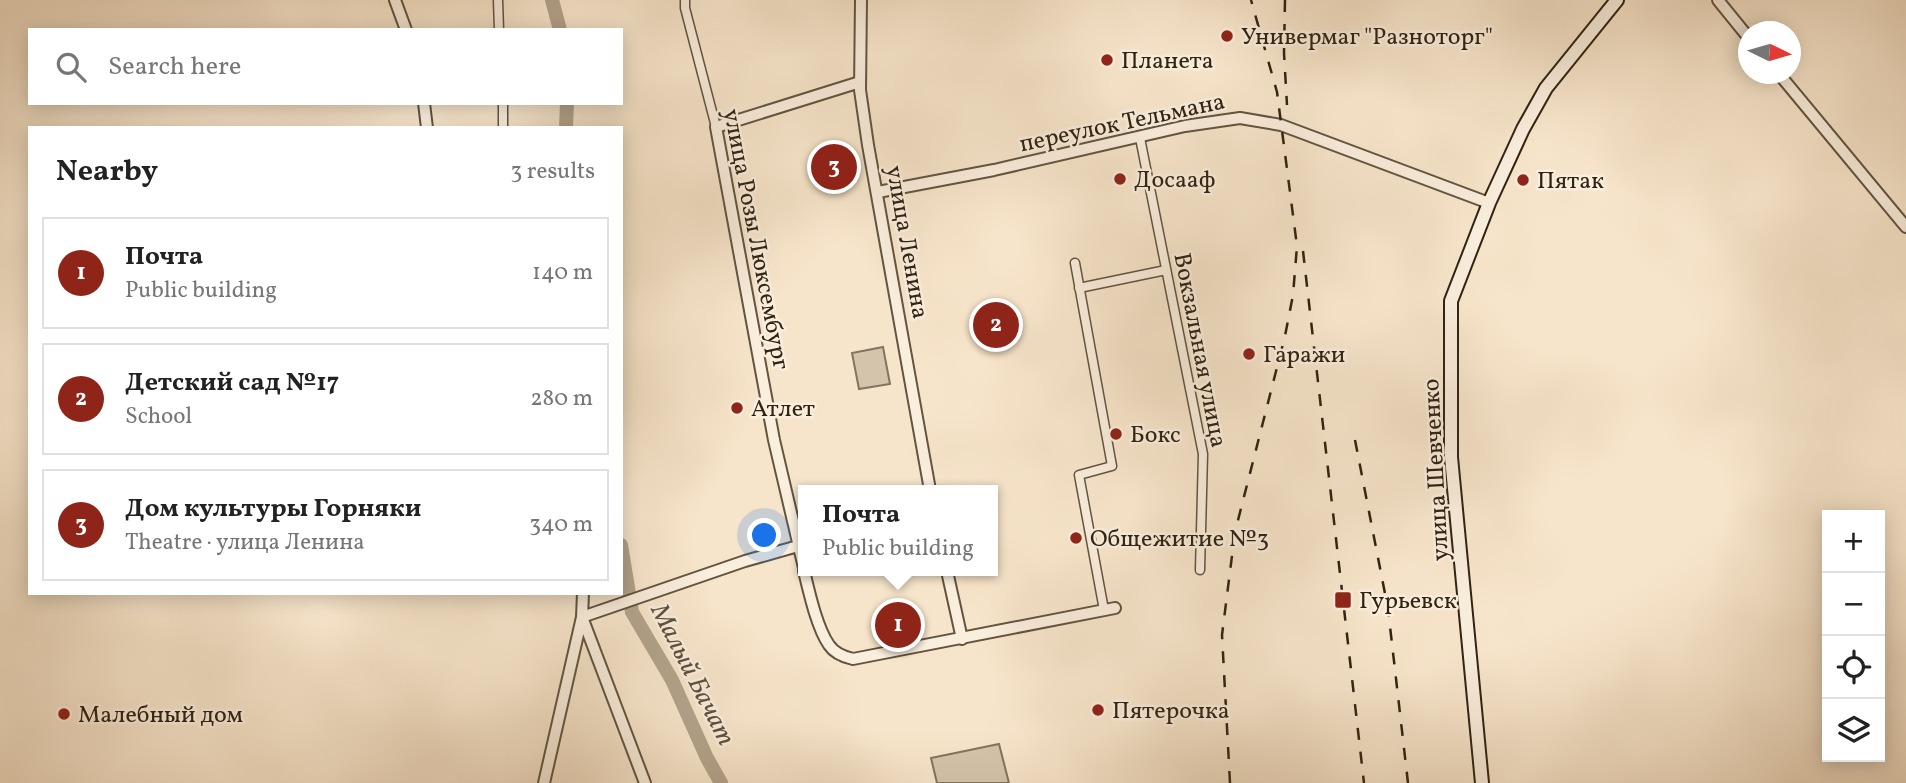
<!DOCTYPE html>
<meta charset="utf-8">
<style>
:root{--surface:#fff;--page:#f6f6f6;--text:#222;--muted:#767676;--line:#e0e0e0;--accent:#8f2418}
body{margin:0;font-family:Vollkorn,serif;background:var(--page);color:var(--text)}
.controls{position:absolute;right:21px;bottom:21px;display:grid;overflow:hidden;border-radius:0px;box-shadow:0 4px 18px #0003}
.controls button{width:63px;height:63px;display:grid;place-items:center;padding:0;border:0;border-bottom:2px solid var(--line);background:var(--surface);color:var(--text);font:35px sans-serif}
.compass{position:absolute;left:1738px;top:21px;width:63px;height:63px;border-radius:50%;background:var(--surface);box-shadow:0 4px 18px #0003;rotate:95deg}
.you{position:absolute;left:765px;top:536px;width:24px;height:24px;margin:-18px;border:5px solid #fff;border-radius:50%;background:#1a73e8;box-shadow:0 0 0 10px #1a73e833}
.badge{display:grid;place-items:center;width:46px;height:46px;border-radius:50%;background:var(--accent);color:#fff;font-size:23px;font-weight:700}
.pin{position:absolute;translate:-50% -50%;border:4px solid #fff;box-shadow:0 2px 7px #0006}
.popup{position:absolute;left:798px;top:485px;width:200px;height:91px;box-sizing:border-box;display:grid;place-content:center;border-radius:0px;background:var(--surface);filter:drop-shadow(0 2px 5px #0005);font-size:23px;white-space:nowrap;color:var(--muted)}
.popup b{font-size:26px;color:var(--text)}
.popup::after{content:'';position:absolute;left:50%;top:100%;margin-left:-14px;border:14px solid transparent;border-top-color:var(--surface)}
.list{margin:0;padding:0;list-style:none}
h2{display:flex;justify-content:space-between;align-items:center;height:91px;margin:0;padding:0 28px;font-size:30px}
h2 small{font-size:23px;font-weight:400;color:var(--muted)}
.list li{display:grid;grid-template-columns:46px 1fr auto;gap:21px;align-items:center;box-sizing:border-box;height:112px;margin:0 14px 14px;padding:0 14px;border:2px solid var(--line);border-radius:0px}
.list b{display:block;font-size:26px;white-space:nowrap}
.list p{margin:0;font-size:23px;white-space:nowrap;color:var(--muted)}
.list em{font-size:23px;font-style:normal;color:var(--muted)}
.icon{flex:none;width:38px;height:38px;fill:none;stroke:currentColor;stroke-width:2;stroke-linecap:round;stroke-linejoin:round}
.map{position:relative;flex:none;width:1906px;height:783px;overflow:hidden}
.search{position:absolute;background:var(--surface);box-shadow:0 4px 18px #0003;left:28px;top:28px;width:595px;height:77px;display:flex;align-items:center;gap:18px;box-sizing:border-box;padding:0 24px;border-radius:0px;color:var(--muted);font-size:26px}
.panel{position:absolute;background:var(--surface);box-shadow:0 4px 18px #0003;left:28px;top:126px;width:595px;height:469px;border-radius:0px}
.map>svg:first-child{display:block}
.green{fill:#d5c4ac;stroke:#827460;stroke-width:2}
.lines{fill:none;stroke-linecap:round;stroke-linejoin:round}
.river{stroke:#b3a38c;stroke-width:14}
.minor-casing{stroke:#625441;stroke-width:11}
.tertiary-casing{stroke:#625441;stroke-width:14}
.secondary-casing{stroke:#302313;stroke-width:16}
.minor{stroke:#faeedd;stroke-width:8}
.tertiary{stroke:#faeedd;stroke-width:10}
.secondary{stroke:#faeedd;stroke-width:12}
.rail{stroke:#302313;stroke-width:2.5;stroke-dasharray:12 12;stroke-linecap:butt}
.poi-dot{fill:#8f2418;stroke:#faeedd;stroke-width:2.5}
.labels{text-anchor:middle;stroke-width:5;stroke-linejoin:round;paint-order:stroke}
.poi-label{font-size:24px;fill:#302313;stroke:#faeedd;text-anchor:start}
.street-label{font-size:24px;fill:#302313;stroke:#faeedd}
.water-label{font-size:26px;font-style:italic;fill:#5e503d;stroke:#faeedd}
</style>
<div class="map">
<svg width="1906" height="783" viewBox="0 0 1906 783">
<rect width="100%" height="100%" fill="#f7e5cb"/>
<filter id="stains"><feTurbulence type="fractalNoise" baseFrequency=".00286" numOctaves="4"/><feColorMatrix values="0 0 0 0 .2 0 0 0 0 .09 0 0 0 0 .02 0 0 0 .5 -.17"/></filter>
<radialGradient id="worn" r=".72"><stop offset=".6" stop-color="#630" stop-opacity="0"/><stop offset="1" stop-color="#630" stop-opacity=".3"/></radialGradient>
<path class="green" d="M883,347L890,384L859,389L852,353Z
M999,744L1009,783H937L931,758Z"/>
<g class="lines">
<path class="river" d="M552,0L560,30
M566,128L567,103
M621,545L632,612L672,680L707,758L721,783"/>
<defs>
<path id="minor" d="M498,0L499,30
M685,0V8L716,127
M503,103V128
M1140,138L1203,454L1200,570
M1075,263L1112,466L1079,475L1104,610
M1079,288L1166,270"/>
<path id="tertiary" d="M395,0L406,30
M861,0L860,90L868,145L930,490
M1718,0L1748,37
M1779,74L1906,227
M424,103L427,128
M878,192L994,170L1185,126L1240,118L1281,125L1489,203
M804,568L774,440L716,127L860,82
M804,571C809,592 817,628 829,645C835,654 844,657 853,659L1115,608
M947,571L962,639
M582,617L745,561L798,546
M582,617L645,783
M544,783L582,617L583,593"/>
<path id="secondary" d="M1482,783L1451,457V301L1489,203L1523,129L1546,88L1617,0"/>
</defs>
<use href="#minor" class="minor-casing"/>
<use href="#tertiary" class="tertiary-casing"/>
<use href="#secondary" class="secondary-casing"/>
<use href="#minor" class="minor"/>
<use href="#tertiary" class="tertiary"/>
<use href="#secondary" class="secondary"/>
<path class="rail" d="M1285,0L1284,53L1287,105
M1303,251L1364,783
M1355,440L1388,609L1408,783
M1230,783L1222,635L1235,532L1285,336L1293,295L1297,246L1277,92L1251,0"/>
</g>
<g class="poi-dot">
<circle cx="1227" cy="36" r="7"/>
<circle cx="1107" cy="60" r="7"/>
<circle cx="1120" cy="179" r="7"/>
<circle cx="1523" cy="180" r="7"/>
<circle cx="1249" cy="354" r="7"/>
<circle cx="737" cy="408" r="7"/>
<circle cx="1116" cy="434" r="7"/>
<circle cx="1076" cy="538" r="7"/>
<rect x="1334" y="591" width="18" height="18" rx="3.5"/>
<circle cx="1098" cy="710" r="7"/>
<circle cx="64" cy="714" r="7"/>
</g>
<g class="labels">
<g class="poi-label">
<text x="1241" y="44">Универмаг "Разноторг"</text>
<text x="1121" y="68">Планета</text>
<text x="1134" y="187">Досааф</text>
<text x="1537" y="188">Пятак</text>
<text x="1263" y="362">Гаражи</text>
<text x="751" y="416">Атлет</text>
<text x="1130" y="442">Бокс</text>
<text x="1090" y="546">Общежитие №3</text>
<text x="1359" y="608">Гурьевск</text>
<text x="1112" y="718">Пятерочка</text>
<text x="78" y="722">Малебный дом</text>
</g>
<g class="street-label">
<text transform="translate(1122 122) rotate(-12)" y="8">переулок Тельмана</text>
<text transform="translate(757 239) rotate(79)" y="8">улица Розы Люксембург</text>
<text transform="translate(908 242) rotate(80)" y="8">улица Ленина</text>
<text transform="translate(1201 350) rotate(79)" y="8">Вокзальная улица</text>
<text transform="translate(1435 470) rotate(-93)" y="8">улица Шевченко</text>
</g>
<g class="water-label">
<text transform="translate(694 674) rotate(63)" y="9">Малый Бачат</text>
</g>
</g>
<rect width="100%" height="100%" filter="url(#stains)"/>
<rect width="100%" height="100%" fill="url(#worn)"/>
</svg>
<div class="controls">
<button>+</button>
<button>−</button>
<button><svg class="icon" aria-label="locate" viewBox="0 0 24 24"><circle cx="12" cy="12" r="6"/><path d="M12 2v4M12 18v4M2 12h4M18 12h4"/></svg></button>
<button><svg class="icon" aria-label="layers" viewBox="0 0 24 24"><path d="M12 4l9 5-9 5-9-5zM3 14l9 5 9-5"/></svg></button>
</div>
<svg class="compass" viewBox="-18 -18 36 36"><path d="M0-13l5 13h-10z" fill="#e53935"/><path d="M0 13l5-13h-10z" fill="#767676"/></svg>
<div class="you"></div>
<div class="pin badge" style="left:898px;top:625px">1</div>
<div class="popup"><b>Почта</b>Public building</div>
<div class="pin badge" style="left:996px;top:325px">2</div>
<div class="pin badge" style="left:834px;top:167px">3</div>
<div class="search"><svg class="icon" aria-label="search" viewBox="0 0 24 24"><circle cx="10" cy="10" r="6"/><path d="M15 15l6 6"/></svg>Search here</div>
<section class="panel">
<h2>Nearby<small>3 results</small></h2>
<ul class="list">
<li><span class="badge">1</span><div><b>Почта</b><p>Public building</p></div><em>140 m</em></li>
<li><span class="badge">2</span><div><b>Детский сад №17</b><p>School</p></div><em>280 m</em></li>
<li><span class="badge">3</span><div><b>Дом культуры Горняки</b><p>Theatre · улица Ленина</p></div><em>340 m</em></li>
</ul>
</section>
</div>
